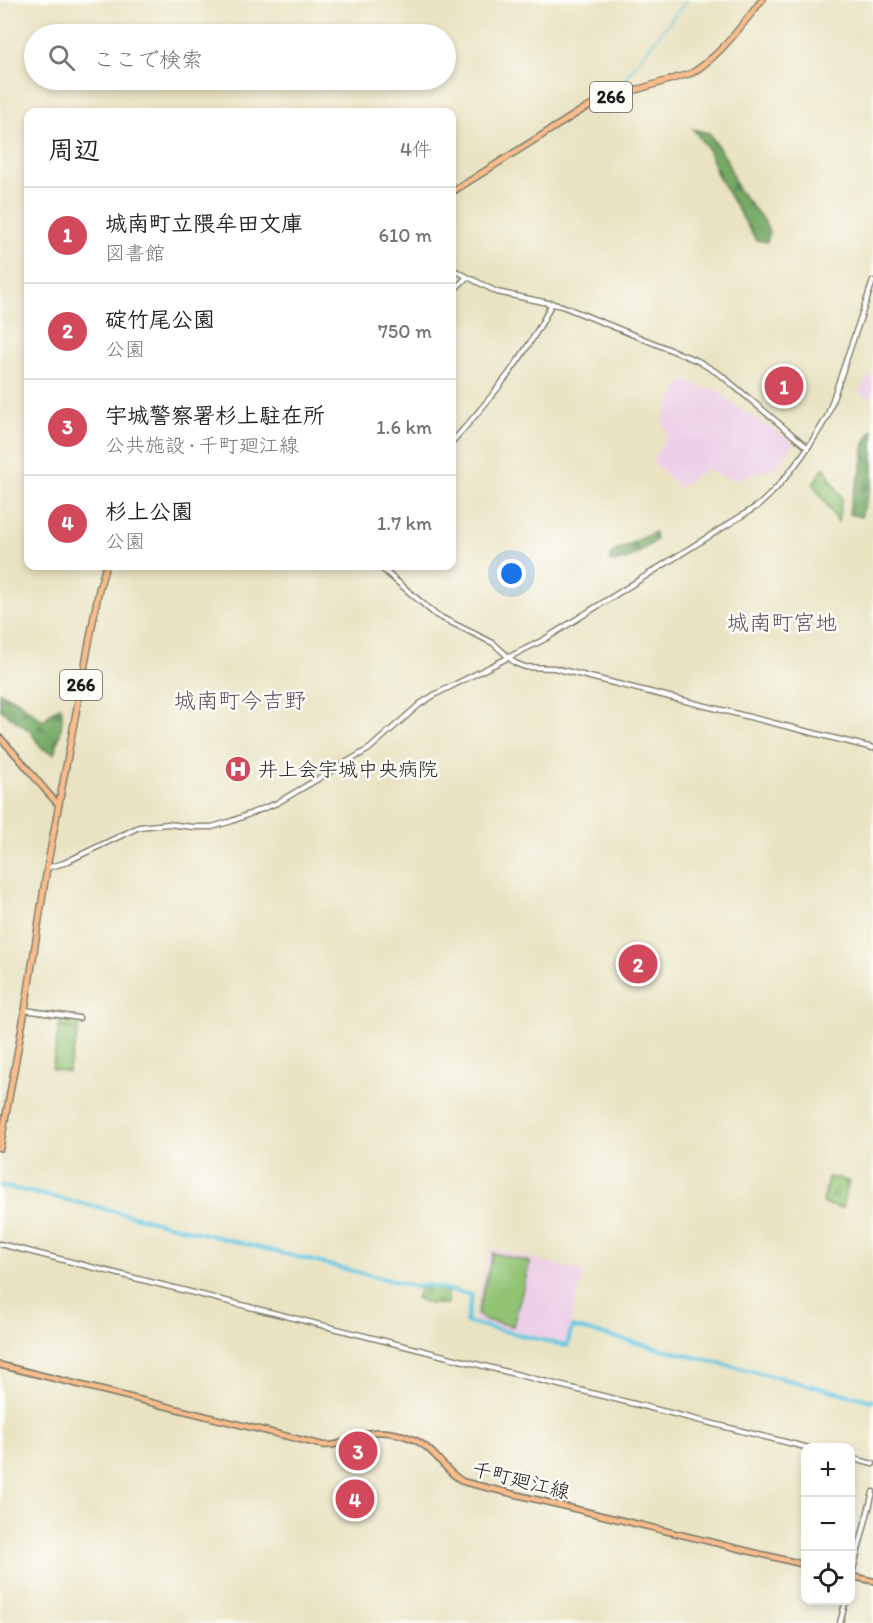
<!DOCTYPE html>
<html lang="ja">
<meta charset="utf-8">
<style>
:root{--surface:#fff;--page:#f2f2f2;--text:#222;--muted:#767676;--line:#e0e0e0;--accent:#d1495b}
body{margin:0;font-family:Itim,"Klee One",sans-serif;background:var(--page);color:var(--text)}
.controls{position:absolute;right:18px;bottom:18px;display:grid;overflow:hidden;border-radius:12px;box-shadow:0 3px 9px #0003}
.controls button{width:54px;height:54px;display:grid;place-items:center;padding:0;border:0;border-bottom:2px solid var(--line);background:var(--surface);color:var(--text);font:30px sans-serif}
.you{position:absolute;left:512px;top:574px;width:21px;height:21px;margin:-15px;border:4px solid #fff;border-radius:50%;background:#1a73e8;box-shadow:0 0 0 9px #1a73e833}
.badge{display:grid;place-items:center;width:39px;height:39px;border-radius:50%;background:var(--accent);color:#fff;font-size:20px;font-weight:700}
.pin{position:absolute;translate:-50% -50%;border:3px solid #fff;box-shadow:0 2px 6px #0006}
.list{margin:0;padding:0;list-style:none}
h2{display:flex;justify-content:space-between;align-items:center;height:78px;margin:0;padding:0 24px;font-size:26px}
h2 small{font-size:20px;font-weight:400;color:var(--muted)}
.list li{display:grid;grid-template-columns:39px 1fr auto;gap:18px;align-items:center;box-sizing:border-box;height:96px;padding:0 24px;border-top:2px solid var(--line)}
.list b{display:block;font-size:22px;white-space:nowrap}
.list p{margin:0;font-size:20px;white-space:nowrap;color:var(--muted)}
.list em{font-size:20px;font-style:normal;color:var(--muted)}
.icon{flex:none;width:33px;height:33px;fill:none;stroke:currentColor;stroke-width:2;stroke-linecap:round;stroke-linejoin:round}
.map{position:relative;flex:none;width:873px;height:1623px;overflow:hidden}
.search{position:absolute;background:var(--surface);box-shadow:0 3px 9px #0003;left:24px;top:24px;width:432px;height:66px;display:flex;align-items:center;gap:15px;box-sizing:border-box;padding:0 21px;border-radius:33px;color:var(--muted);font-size:22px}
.panel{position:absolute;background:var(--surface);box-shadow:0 3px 9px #0003;left:24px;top:108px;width:432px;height:462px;border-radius:12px}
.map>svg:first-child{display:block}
.built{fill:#edd0e8}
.forest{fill:url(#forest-firs);stroke:#486240;stroke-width:1.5}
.cemetery{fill:url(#cemetery-stones);stroke:#567048;stroke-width:1.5}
.park{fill:url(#park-crowns);stroke:#567048;stroke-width:1.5}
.pitch{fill:#91c373;stroke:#567048;stroke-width:1.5}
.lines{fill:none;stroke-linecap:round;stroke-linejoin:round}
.stream{stroke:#64c6e2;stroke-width:1.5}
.canal{stroke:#64c6e2;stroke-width:4}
.minor-casing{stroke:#82806f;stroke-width:7}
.major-casing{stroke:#82806f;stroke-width:8}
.highway-casing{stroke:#82806f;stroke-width:8}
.minor{stroke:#fff;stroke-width:4}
.major{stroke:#f9bc8a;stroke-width:4.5}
.highway{stroke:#f9bc8a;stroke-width:5}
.labels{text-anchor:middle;stroke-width:5;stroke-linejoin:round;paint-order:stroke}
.shield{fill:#fdfcf7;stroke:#605f5e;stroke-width:1.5}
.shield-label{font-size:18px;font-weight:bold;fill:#1c1c1c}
.poi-label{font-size:20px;fill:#1c1c1c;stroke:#fdfcf7;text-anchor:start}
.street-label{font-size:20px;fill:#1c1c1c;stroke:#fdfcf7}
.quarter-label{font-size:22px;fill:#5c4e5d;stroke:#fdfcf7}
</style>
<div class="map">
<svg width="873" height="1623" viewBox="0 0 873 1623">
<defs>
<pattern id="forest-firs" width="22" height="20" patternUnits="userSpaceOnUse" patternTransform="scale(1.5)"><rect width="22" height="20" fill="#74a965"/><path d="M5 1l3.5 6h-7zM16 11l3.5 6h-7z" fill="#5e8952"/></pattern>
<pattern id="cemetery-stones" width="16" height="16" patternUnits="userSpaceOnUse" patternTransform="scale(1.5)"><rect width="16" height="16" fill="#91c373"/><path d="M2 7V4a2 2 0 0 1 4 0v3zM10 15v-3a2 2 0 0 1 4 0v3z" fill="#7ca763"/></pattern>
<pattern id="park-crowns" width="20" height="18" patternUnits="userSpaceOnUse" patternTransform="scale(1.5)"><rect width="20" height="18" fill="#91c373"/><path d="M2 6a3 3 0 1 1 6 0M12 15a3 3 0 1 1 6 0" fill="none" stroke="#7ca763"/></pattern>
</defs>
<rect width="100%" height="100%" fill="#fdfcf7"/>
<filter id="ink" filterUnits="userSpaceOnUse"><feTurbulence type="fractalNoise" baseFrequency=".0167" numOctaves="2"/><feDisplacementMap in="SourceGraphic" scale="12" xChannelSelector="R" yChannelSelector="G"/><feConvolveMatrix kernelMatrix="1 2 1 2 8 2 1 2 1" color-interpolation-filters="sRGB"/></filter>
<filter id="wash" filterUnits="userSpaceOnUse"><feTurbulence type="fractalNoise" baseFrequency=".008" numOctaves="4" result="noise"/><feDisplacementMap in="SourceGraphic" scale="24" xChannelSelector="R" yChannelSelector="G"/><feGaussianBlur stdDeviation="1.35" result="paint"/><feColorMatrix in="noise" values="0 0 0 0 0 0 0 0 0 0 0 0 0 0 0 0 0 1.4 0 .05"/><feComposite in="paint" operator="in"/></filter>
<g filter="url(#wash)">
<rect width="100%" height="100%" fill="#e9e3c2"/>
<path class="built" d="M873,373V397H865L858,391Z
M685,381L709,390L715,388L737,407L795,442L777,467L733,480L706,469L679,488L652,460L668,434L662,421L681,382Z
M491,1248L584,1272L565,1343L473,1321Z"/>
<path class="forest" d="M693,129L709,133L727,160L737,188L765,222L769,233L767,242L756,240L717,175L709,151Z
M873,430V480L861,517L849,514C849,498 857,486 861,471C865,455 860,446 873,430Z
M655,532L656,540C643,550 627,564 610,562L612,553Z
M0,692L18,701L43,721L53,711L61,706C65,720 59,740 54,754L41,748L31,732L0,709Z"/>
<path class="cemetery" d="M828,1177L849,1181L842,1208L823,1204Z
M428,1286L449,1291L447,1304H430L416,1298L421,1287Z"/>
<path class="park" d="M824,467L842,498L838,522L813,484Z
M61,1017L82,1021L79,1030L59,1027Z
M346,1490L366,1493L364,1508L344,1505Z"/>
<path class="pitch" d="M59,1027L79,1030L68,1072L52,1069Z
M493,1253L530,1262L513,1326L484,1320L477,1314Z"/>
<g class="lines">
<path class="stream" d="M624,79L687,0"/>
<path class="canal" d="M1,1186L85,1204L417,1287L427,1285L472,1295L466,1322L567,1346L572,1327L873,1401"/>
</g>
</g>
<g filter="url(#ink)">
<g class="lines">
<defs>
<path id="minor" d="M452,269L497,292L562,306L698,361L721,375L807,447
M452,292L466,278
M452,442C489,401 528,354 552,303
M379,566L436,615L493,643L515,663L525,667L554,668L873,748
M47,868L64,863L139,827L168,824L193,827H212L232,821L277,803L369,749L420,704L436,694L545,639L759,505C786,481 809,448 827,417L873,281
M25,1010L79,1018
M0,1244L809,1448
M850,1458L873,1464
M850,1582L873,1492
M840,1623L846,1600"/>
<path id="major" d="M0,738C22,759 38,784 59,805
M0,1365L322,1445C343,1448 357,1432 376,1432C392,1431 414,1437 426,1447C439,1457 448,1474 464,1482L806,1565
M850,1576L873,1581"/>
<path id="highway" d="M452,192L582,110L603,100L692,73C721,55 741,26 762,0
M0,1148L25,1010L47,868L99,589L106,566"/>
</defs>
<use href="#minor" class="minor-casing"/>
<use href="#major" class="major-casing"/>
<use href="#highway" class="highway-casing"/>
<use href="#minor" class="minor"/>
<use href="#major" class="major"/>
<use href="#highway" class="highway"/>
</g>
</g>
<defs>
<symbol id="hospital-disc" viewBox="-11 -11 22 22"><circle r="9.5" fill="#d1495b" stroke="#fdfcf7"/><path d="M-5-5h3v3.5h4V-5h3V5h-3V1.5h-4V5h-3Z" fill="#fff"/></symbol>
</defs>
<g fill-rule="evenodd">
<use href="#hospital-disc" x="223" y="754" width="30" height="30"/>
</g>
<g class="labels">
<g class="shield">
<rect x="590" y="82" width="42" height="30" rx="4.5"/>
<rect x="60" y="670" width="42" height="30" rx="4.5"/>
</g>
<g class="shield-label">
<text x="611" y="103">266</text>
<text x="81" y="691">266</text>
</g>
<g class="poi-label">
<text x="258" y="776">井上会宇城中央病院</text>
</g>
<g class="street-label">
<text transform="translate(521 1480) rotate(14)" y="7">千町廻江線</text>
</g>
<g class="quarter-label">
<text x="782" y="630">城南町宮地</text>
<text x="240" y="708">城南町今吉野</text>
</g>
</g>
</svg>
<div class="controls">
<button>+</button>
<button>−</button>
<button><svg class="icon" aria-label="locate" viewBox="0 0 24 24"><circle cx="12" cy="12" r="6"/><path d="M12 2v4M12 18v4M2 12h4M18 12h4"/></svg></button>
</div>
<div class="you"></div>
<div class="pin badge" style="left:784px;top:386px">1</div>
<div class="pin badge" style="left:638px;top:964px">2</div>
<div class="pin badge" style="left:358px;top:1451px">3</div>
<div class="pin badge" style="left:355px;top:1499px">4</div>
<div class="search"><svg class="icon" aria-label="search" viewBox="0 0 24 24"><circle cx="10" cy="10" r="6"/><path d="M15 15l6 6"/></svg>ここで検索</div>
<section class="panel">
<h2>周辺<small>4件</small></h2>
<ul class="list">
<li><span class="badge">1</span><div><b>城南町立隈牟田文庫</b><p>図書館</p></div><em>610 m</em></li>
<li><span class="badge">2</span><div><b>碇竹尾公園</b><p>公園</p></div><em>750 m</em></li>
<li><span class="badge">3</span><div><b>宇城警察署杉上駐在所</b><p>公共施設 · 千町廻江線</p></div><em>1.6 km</em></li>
<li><span class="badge">4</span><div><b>杉上公園</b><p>公園</p></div><em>1.7 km</em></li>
</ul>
</section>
</div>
